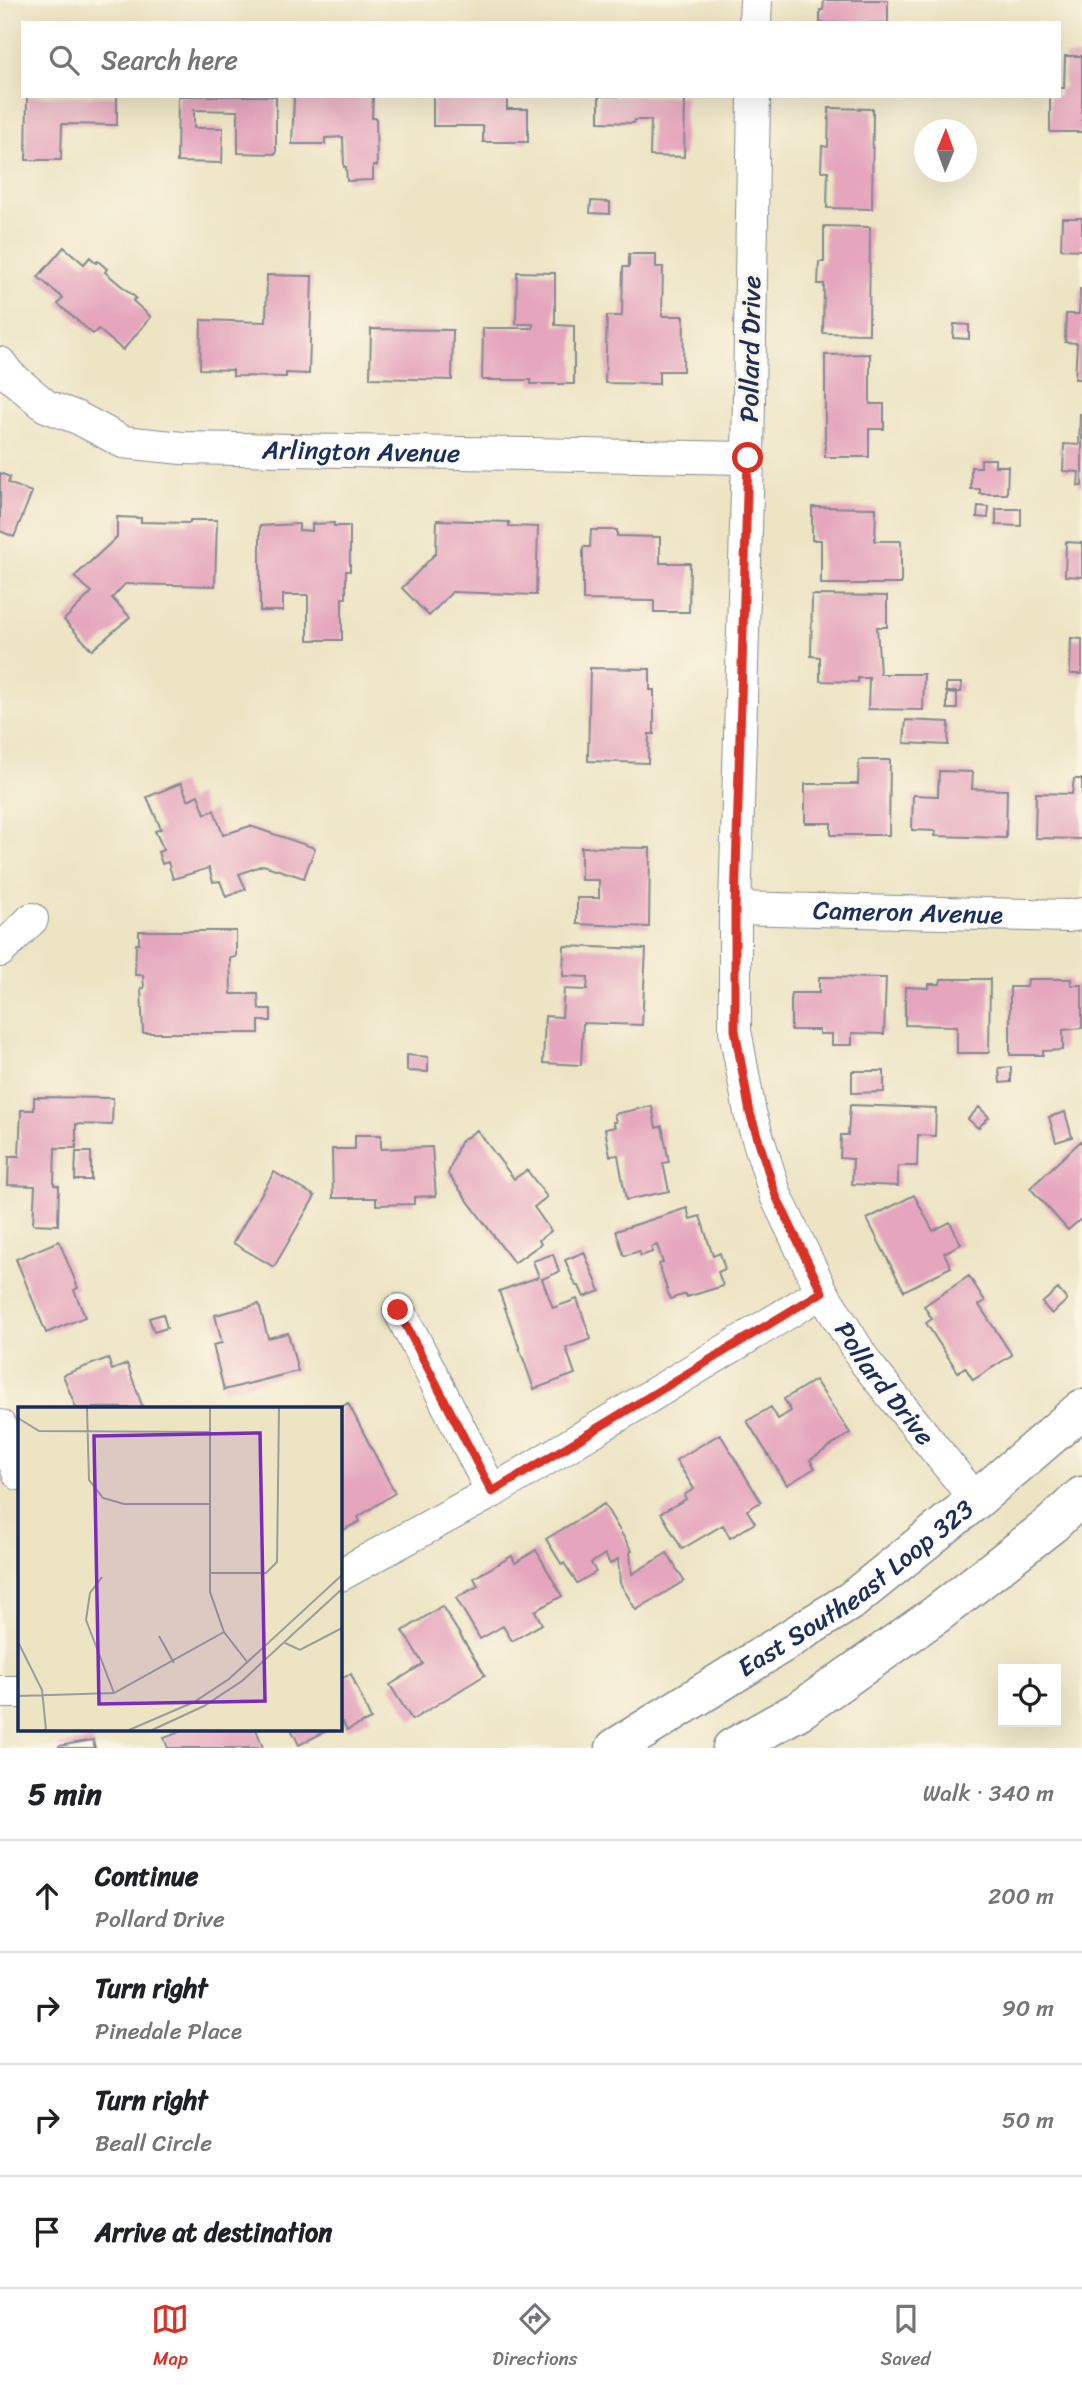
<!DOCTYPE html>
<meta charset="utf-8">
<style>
:root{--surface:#fff;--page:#f2f2f2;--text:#202124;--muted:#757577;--line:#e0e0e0;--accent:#d93025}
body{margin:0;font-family:Sriracha,sans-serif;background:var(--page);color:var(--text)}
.controls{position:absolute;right:21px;bottom:21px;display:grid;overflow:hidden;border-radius:0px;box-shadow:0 7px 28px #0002}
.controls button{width:63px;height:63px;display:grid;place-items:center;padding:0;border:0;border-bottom:2px solid var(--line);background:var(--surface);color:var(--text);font:35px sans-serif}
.compass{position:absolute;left:914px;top:119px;width:63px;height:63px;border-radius:50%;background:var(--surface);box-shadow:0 7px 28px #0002;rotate:1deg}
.stop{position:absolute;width:21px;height:21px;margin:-16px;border:5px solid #d93025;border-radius:50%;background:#fff}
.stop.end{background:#d93025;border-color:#fff;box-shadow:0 2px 7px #0008}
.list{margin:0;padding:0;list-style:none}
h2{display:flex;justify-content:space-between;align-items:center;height:91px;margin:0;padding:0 28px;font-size:30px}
h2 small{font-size:23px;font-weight:400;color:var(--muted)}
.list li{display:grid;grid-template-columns:46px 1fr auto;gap:21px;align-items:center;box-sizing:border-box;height:112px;padding:0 28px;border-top:2px solid var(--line)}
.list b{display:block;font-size:26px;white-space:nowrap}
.list p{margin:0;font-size:23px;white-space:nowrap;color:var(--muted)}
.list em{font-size:23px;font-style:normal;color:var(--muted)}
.icon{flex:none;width:38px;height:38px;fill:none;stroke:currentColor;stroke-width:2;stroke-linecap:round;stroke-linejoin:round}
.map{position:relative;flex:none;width:1082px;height:1748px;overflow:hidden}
.search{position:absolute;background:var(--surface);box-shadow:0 7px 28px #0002;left:21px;right:21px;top:21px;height:77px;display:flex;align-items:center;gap:18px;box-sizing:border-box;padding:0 24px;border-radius:0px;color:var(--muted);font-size:26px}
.sheet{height:539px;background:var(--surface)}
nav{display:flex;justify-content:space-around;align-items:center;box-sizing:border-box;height:98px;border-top:2px solid var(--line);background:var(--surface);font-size:19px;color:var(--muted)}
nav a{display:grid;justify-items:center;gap:4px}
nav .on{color:var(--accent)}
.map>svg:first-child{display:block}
.building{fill:#e5a6bd}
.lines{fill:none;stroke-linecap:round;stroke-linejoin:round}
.minor-casing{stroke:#848a91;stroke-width:34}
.highway-casing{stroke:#848a91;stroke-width:41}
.minor{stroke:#fff;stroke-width:32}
.highway{stroke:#fff;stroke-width:38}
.route{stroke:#d93025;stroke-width:9}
.labels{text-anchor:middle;stroke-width:6;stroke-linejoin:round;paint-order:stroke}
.street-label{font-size:26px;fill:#1b2f5e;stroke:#fcf5e5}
.inset-road{fill:none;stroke:#999c9b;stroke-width:2}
.view{fill:#7b2cbf;fill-opacity:0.15;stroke:#7b2cbf;stroke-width:3.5}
.inset-edge{fill:none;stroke:#1b2f5e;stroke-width:3.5}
</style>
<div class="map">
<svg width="1082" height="1748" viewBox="0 0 1082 1748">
<rect width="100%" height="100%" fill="#fcf5e5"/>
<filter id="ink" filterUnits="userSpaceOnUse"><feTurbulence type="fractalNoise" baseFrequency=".0143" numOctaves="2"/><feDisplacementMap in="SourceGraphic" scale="14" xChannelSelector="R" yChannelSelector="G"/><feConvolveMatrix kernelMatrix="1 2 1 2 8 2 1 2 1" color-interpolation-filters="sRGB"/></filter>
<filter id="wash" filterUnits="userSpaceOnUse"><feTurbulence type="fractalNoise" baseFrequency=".00686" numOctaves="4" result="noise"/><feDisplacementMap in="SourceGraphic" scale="28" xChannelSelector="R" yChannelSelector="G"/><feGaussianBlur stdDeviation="1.57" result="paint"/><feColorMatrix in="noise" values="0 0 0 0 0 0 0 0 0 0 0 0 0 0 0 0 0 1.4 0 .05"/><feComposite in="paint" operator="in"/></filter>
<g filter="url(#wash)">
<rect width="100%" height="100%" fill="#ede4c4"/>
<g id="blocks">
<path class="building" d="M824,0H888V23H820V10H823Z
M1065,56H1082V132H1050V96H1059V88H1064Z
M27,96H117V125L62,124L61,160H26Z
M178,96H276V154L238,153V111L194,110V128H223L222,163L177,162Z
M294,96H373L372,118H376L377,166H373V180L347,181L346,167H344L343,137L325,138V144H292Z
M433,96H507V109H528V142H483V126H433Z
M599,96H685L684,157L650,156L651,120H635L634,123L599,122Z
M829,108L873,109L872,209L827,208L828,171H821L822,146L828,147Z
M591,201L610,202V214L590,213Z
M1062,218H1082V250L1061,249Z
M824,226L870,227L869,334L823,333L824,284H818L819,262H824Z
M64,247L84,264L90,257L96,263L98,261L107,269L105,272L136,298L133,301L151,317L123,350L98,329L93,334L58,304L63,298L38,277Z
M629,254H656V267H663L662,316H684L683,371H659V384L605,383L607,316H622L623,267H629Z
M517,272L555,273V325L574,326V384H531V380H482L483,328H533V324H516Z
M267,275L312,276L309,374L286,373V377L233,376V370L200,369L201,320L266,322Z
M1080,289H1082V379H1075L1077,343L1065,342L1066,314H1079Z
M954,324L969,325V339L953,338Z
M371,329L453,330L452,380L370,378Z
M870,354V404H884V429H869V457H825V355Z
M1080,414H1082V486H1078L1079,472L1063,471L1064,444L1079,445Z
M981,459H995V466H1008L1007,494H980V489H971V467H981Z
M0,473L10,477L8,483L32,492L14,537L0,531Z
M978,506L989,507L988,518L977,517Z
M812,507L876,508L875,541H901V584H821V540H812Z
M996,509H1021V526L996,525Z
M117,517L141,518V522L190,523V520H217L215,586L125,584L112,598L130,617L92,650L64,620L92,592L74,577L117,537Z
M437,520L509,522V526L538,527L536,595L452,592L429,616L402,588L436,553Z
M334,523V526H350V571H346V598H342V640H308V595H283V611H260V526L299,524V530L312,531V524Z
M591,530H617V536L660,537V563H690L689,612H654V601L583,600V547H590Z
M1066,542L1082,543V577L1065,576Z
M812,595L887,596V627H877L880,674H924L923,710L868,709L869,678H858V682L820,681V657L811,656Z
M1071,638L1082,639V674H1070Z
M590,668L650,669V690H654V734H649L648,763L588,761Z
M946,683H962L961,692H946Z
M947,693L957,694V709H947Z
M906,720L949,722L948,745L904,743Z
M859,760H890L889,835H831V823H805V784H858Z
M939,771L973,772L972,789L1007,790L1006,838L935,836L936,831L912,830L913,795L938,796Z
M1074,779H1082V839L1035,838L1036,793L1072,794Z
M181,783L188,800L198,795L205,814L214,810L223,835L250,826L315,848L304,878L263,865L239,874L246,889L226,897L220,881L213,882L209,868L173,879L168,862L162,864L158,852L164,850L155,831L161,829L147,797Z
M581,847L650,848L649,927L577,924V898H599V880H581Z
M139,931H236V957L230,958L231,994H258L259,1009H271V1021H259V1033H143L141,988H144L143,975H135L136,944H139Z
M564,946L646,949L642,1025L583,1023L581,1065L543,1063L545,1016L562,1017L564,989L587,990L588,977L563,976Z
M819,977L886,978L884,1034L852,1033V1045H832V1034H819V1030H791V993H819Z
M941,979H990L989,1053H957V1026L905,1025V987L929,988V984H940Z
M1028,979H1071V985H1082V1028L1063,1030V1050L1043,1051V1055H1010V987H1027Z
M407,1055L428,1057V1072L407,1071Z
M1011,1067V1082L1000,1083L999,1068Z
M852,1071H884V1092L852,1093Z
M34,1097L113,1098L112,1125L76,1124V1148H55L54,1185L59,1186L58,1225L33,1224L35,1186L8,1185L9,1156H19L21,1110H34Z
M850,1105L936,1108L935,1136L918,1135L917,1166H898V1186L852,1184L853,1159L840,1158L841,1135H848Z
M652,1106L656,1128L662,1126L669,1162L663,1163L669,1191L626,1200L618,1155L610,1156L605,1129L615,1127L613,1122H616L614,1114Z
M979,1107L989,1117L978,1128L968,1119Z
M1065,1112L1072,1137L1056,1142L1049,1117Z
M477,1130L514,1179L527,1170L547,1197L534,1207L551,1231L539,1240L541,1244L514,1263L448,1174L460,1142Z
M355,1135H381V1149L432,1147L436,1196L414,1197V1204L376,1205V1198H333L332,1149H355Z
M1082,1140V1218L1068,1230L1030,1188Z
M76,1152H91V1180H75Z
M274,1172L315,1196L274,1267L233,1243Z
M914,1195L933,1231L950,1222L961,1244L944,1253L951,1267L904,1291L867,1219Z
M687,1208L690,1219L700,1216L713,1256L720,1253L725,1269L718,1272L723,1286L687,1297L686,1294L670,1299L659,1264L663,1263L657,1245L651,1247L652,1252L641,1256L639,1251L624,1256L616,1231Z
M59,1241L78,1288L74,1290L85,1317L46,1333L16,1259Z
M584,1252L600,1291L584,1297L579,1286H576L565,1260Z
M553,1254L559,1272L542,1279L553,1308L577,1299L591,1339L566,1348L575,1374L534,1389L499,1291L539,1277L533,1261Z
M969,1276L985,1301L979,1305L1012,1355L973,1380L965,1367L958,1372L926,1323L932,1319L924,1306Z
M1058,1289L1067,1300L1052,1314L1042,1303Z
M259,1304L268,1338L288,1333L298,1371L224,1390L213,1345L222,1343L215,1315Z
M163,1314L167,1328L154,1332L149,1318Z
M108,1358L112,1370L127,1364L143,1408H76L63,1375Z
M815,1380L850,1433L810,1460L815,1468L787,1485L747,1421L771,1407L778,1419L791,1411L784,1399Z
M348,1403L395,1493L358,1517L360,1521L340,1532V1408Z
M720,1434L761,1502L747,1510L755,1523L730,1538L723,1525L682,1549L661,1513L686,1499L684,1495L694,1489L676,1460Z
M604,1504L632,1551L630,1552L632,1574L667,1553L684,1581L636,1610L620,1583L618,1559L610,1564L605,1554L591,1563L596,1572L577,1583L564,1563L562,1565L546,1539Z
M536,1550L562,1596L535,1611L542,1624L512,1641L503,1626L480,1639L456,1598L478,1586L474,1578L512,1556L515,1563Z
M442,1606L485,1675L412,1720L390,1685L423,1664L403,1631Z
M351,1674L371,1719L347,1730L343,1722L340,1724V1679Z
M188,1729H256L263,1748H168L164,1738Z
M291,1729H330L299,1745Z
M93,1740L95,1748H60L59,1746Z"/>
</g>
</g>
<g filter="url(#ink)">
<use href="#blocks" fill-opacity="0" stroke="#848a91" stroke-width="2"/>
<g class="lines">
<defs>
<g id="minor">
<path d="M755,23L756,0"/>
<path id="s1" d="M754,96L748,458L735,908V1030L750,1113L776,1196L822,1292L866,1363L976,1500"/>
<path id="s2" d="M0,363L9,375L46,406L78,418L123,442L182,448L748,458"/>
<path id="s3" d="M735,908L1068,916L1082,914"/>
<path d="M0,951L32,919"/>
<path d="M399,1310L492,1492"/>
<path d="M0,1426L19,1474"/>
<path d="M340,1575L492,1492L822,1292"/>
<path d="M0,1692H19"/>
</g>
<g id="highway">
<path id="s4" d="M615,1748L852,1600L976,1500L1082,1409"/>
<path d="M732,1748L800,1710L937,1614L1052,1524L1082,1496"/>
</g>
</defs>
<use href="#minor" class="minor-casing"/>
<use href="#highway" class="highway-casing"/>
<use href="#minor" class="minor"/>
<use href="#highway" class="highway"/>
</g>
</g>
<g class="lines" filter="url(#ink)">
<path class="route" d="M398,1310L492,1492L822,1292L776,1196L750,1113L735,1030V908L748,458"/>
</g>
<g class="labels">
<g class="street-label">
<text transform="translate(750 349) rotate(-89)" y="9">Pollard Drive</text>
<text dy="9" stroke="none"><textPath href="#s2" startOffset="387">Arlington Avenue</textPath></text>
<text dy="9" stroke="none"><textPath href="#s3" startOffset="173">Cameron Avenue</textPath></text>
<text dy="9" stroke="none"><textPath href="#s1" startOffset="1323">Pollard Drive</textPath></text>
<text dy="9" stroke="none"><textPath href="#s4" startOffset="289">East Southeast Loop 323</textPath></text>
</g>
</g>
<g transform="translate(18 1407)">
<rect width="324" height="324" fill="#ede4c4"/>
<path class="inset-road" d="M69,1L71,73L85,91L106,97H192M192,1V185L206,225L230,256M0,11L21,24L192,25M324,33V118M192,166H248L259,155L261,1M84,170L72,186L68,213L96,286M141,229L156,256M0,235L24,283L28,323M267,236L282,243L324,221M0,289L96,286L206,225M111,323L176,295L211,272L324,168M134,323L186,299L224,274L324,182"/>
<path class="view" d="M242,26L247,294L81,297L76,29Z"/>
<rect width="324" height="324" class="inset-edge"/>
</g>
</svg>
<div class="controls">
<button><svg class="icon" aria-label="locate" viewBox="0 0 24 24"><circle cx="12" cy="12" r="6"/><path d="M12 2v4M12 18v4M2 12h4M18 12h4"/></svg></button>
</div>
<svg class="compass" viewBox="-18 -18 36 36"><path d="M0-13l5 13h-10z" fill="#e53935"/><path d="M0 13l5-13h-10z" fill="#757577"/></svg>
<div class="stop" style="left:748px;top:458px"></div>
<div class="stop end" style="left:398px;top:1310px"></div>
<div class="search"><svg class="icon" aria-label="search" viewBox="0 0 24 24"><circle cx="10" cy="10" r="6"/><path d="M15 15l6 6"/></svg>Search here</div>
</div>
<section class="sheet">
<h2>5 min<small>Walk · 340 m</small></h2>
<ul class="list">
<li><svg class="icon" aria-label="ahead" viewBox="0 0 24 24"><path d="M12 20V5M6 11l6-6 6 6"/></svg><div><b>Continue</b><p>Pollard Drive</p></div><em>200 m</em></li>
<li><svg class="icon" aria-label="right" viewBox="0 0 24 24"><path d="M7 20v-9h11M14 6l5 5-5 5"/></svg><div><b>Turn right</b><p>Pinedale Place</p></div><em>90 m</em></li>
<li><svg class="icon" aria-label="right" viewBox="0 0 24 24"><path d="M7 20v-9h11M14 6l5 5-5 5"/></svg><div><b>Turn right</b><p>Beall Circle</p></div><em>50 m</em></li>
<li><svg class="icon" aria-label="arrive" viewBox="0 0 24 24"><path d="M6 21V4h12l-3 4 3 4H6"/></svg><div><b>Arrive at destination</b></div></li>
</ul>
</section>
<nav>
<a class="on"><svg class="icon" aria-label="map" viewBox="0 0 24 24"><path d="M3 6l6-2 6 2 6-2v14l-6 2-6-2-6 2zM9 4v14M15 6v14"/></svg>Map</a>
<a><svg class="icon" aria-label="directions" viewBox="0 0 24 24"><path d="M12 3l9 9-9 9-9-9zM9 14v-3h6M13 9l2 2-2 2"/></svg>Directions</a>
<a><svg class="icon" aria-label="saved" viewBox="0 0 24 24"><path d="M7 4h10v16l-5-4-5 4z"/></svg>Saved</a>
</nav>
